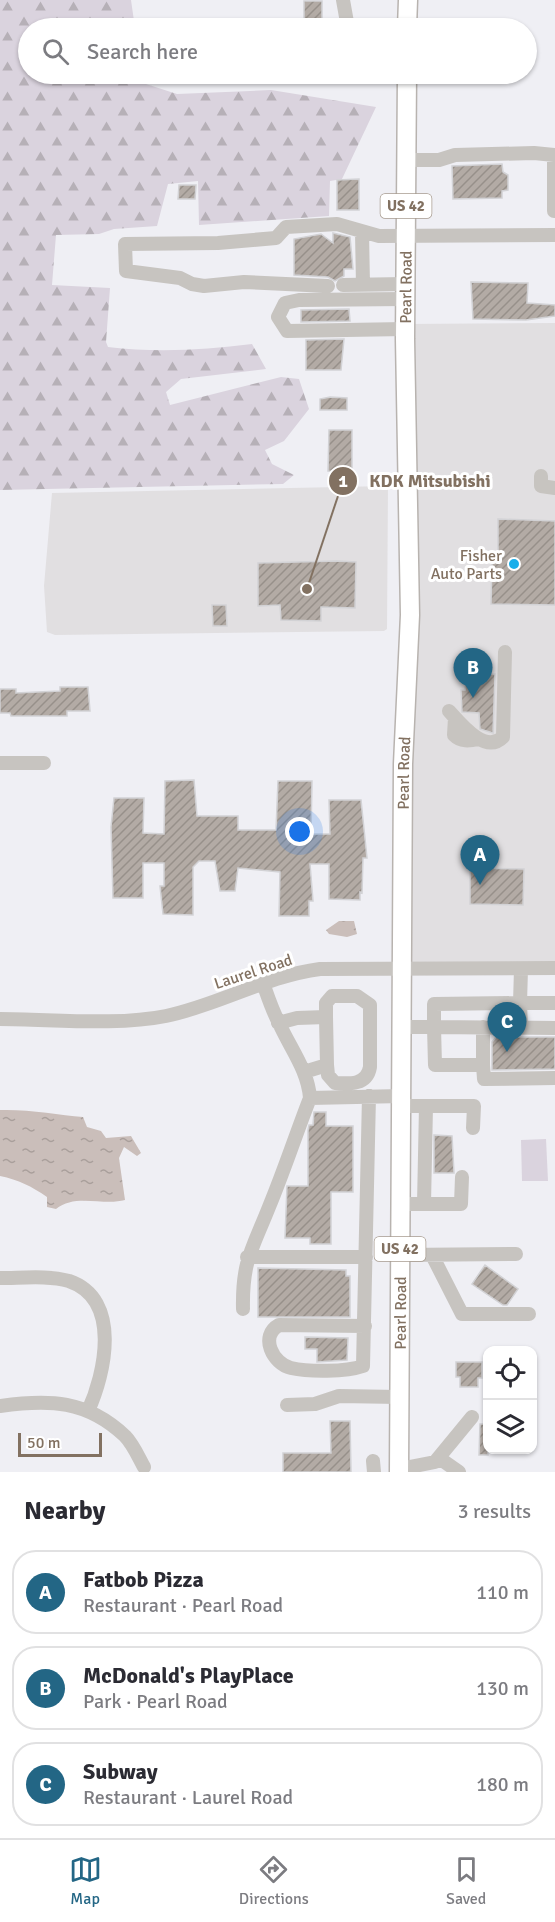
<!DOCTYPE html>
<meta charset="utf-8">
<style>
:root{--surface:#fff;--page:#f2f2f3;--text:#2b2b33;--muted:#7c7c81;--line:#e1e1e2;--accent:#236685}
body{margin:0;font-family:Signika,sans-serif;background:var(--page);color:var(--text)}
.controls{position:absolute;right:18px;bottom:18px;display:grid;overflow:hidden;border-radius:12px;box-shadow:0 2px 4px #0004}
.controls button{width:54px;height:54px;display:grid;place-items:center;padding:0;border:0;border-bottom:2px solid var(--line);background:var(--surface);color:var(--text);font:30px sans-serif}
.scale{position:absolute;left:18px;bottom:15px;width:84px;box-sizing:border-box;padding-left:6px;border:3px solid #827161;border-top:0;font-size:16px;line-height:21px;white-space:nowrap;color:#827161;-webkit-text-stroke:4px #fff;paint-order:stroke}
.you{position:absolute;left:300px;top:832px;width:21px;height:21px;margin:-15px;border:4px solid #fff;border-radius:50%;background:#1a73e8;box-shadow:0 0 0 9px #1a73e833}
.badge{display:grid;place-items:center;width:39px;height:39px;border-radius:50%;background:var(--accent);color:#fff;font-size:20px;font-weight:700}
.pin{position:absolute;translate:-50% -50px;filter:drop-shadow(0 2px 3px #0008)}
.pin::after{content:'';position:absolute;top:32px;width:21px;height:18px;background:inherit;clip-path:polygon(0 0,100% 0,50% 100%)}
.list{margin:0;padding:0;list-style:none}
h2{display:flex;justify-content:space-between;align-items:center;height:78px;margin:0;padding:0 24px;font-size:26px}
h2 small{font-size:20px;font-weight:400;color:var(--muted)}
.list li{display:grid;grid-template-columns:39px 1fr auto;gap:18px;align-items:center;box-sizing:border-box;height:84px;margin:0 12px 12px;padding:0 12px;border:2px solid var(--line);border-radius:24px}
.list b{display:block;font-size:22px;white-space:nowrap}
.list p{margin:0;font-size:20px;white-space:nowrap;color:var(--muted)}
.list em{font-size:20px;font-style:normal;color:var(--muted)}
.icon{flex:none;width:33px;height:33px;fill:none;stroke:currentColor;stroke-width:2;stroke-linecap:round;stroke-linejoin:round}
.map{position:relative;flex:none;width:555px;height:1472px;overflow:hidden}
.search{position:absolute;background:var(--surface);box-shadow:0 2px 4px #0004;left:18px;right:18px;top:18px;height:66px;display:flex;align-items:center;gap:15px;box-sizing:border-box;padding:0 21px;border-radius:33px;color:var(--muted);font-size:22px}
.sheet{height:366px;background:var(--surface)}
nav{display:flex;justify-content:space-around;align-items:center;box-sizing:border-box;height:84px;border-top:2px solid var(--line);background:var(--surface);font-size:16px;color:var(--muted)}
nav a{display:grid;justify-items:center;gap:3px}
nav .on{color:var(--accent)}
.map>svg:first-child{display:block}
.built{fill:#e1dfe1}
.grass{fill:#dad3de}
.forest{fill:url(#forest-firs)}
.water{fill:url(#water-ripples)}
.building{fill:url(#building-hatch);stroke:#d2d2d5;stroke-width:1.5}
.lines{fill:none;stroke-linecap:round;stroke-linejoin:round}
.major-casing{stroke:#b8b3af;stroke-width:21}
.minor{stroke:#c7c4c0;stroke-width:14}
.major{stroke:#fff;stroke-width:18}
.poi-dot{fill:#19aeea;stroke:#fff;stroke-width:2}
.labels{text-anchor:middle;stroke-width:6;stroke-linejoin:round;paint-order:stroke}
.shield{fill:#fff;stroke:#a89c90;stroke-width:1.5}
.shield-label{font-size:15px;font-weight:bold;fill:#827161}
.street-label{font-size:16px;fill:#827161;stroke:#fff}
.poi-label{font-size:16px;fill:#827161;stroke:#fff;text-anchor:end}
.leader{fill:none;stroke:#827161;stroke-width:2}
.callout-dot{fill:#827161;stroke:#fff;stroke-width:2}
.mark-label{font-size:18px;text-anchor:middle;font-weight:bold;fill:#fff}
.callout-label{font-size:18px;text-anchor:middle;font-weight:bold;fill:#827161;stroke:#fff;stroke-width:6;stroke-linejoin:round;paint-order:stroke}
</style>
<div class="map">
<svg width="555" height="1472" viewBox="0 0 555 1472">
<defs>
<pattern id="forest-firs" width="22" height="20" patternUnits="userSpaceOnUse" patternTransform="scale(1.5)"><rect width="22" height="20" fill="#dad3de"/><path d="M5 1l3.5 6h-7zM16 11l3.5 6h-7z" fill="#b6b0b7"/></pattern>
<pattern id="water-ripples" width="26" height="14" patternUnits="userSpaceOnUse" patternTransform="scale(1.5)"><rect width="26" height="14" fill="#cabeba"/><path d="M2 4q2-2 4 0t4 0M15 11q2-2 4 0t4 0" fill="none" stroke="#a99f9b"/></pattern>
<pattern id="building-hatch" width="6" height="6" patternUnits="userSpaceOnUse" patternTransform="scale(1.5)"><rect width="6" height="6" fill="#b3aba5"/><path d="M-1 1l2-2M0 6l6-6M5 7l2-2" fill="none" stroke="#97908a"/></pattern>
</defs>
<rect width="100%" height="100%" fill="#efeff4"/>
<path class="built" d="M555,323V968H403L405,324Z
M388,486L387,629L384,631L55,635L47,632L44,586L52,493Z"/>
<path class="grass" d="M546,1139L548,1181H522L521,1140Z"/>
<path class="forest" d="M0,0H131L135,28H28V74H143L146,84L177,94L271,90L376,107L342,179L330,181L329,216L199,225L198,181L168,184L157,226L114,229L99,234L56,235L52,285L110,288L106,342L108,347C157,353 204,350 252,344L266,369L181,379L166,392L170,405L281,377L299,379L309,409L284,441L265,450L272,464L294,475L283,484L0,490Z"/>
<path class="water" d="M339,921H354L357,934L347,937L329,934L326,930Z
M0,1110C28,1109 59,1115 83,1117L87,1127L101,1131L106,1138L131,1136L141,1153L137,1156L124,1147L119,1158L125,1200C103,1206 75,1193 56,1209L47,1207V1197C31,1186 19,1180 0,1176Z"/>
<path class="building" d="M304,1H322V28H304Z
M502,164L503,172L508,175V190L502,191V198L453,199L452,166Z
M359,179V210H337V180Z
M179,185H196L195,199H178Z
M333,233L350,237L353,269H344V276L335,281L328,277L294,275V239L321,234L333,243Z
M471,282L528,283L527,303L555,305V316L526,320L473,319Z
M349,309L350,321L301,322V310Z
M344,339L341,370H306V340Z
M330,397L347,398V410H320V399Z
M329,430H352V472L328,471Z
M498,519L555,521V605L491,604L492,560H498Z
M337,561L356,562L355,608L321,607V621L281,620L280,605L258,606V563Z
M212,605H226L227,626H213Z
M479,674H495L493,733L480,729L479,713L462,712L461,690H465V678H479Z
M60,687H88L90,711H67V716H11L10,713H0V689H16V693L60,691Z
M194,780L197,816H238V830H276L278,781H312L311,834H330L329,800H361L367,858H363L362,893L360,892V900L329,899V864H310L313,901H309V916H279L280,872L238,868L235,891H220L215,861H199L193,867V915L163,914L160,886H164V863H143V898H113L111,827L114,798H144L143,833L164,834L165,781Z
M470,868L524,869L523,905L470,904Z
M496,1037H555V1069L492,1070V1042Z
M314,1112H326V1126H353V1192H331V1244H310V1238H285L287,1186H308V1130L309,1125H313Z
M434,1135L452,1136L454,1173H434Z
M485,1265L518,1289L507,1305H503L472,1284Z
M258,1268L346,1270V1276H350V1317H258Z
M305,1337L348,1338L347,1360L317,1362V1349H305Z
M456,1362H482V1378H478V1387H460V1377H456Z
M330,1421H350L351,1472H283V1453H331Z
M480,1424H488V1455H479Z"/>
<g class="lines">
<defs>
<g id="major">
<path d="M407,28L408,0"/>
<path id="s1" d="M399,1472L403,764L410,615L405,339L407,74"/>
</g>
</defs>
<use href="#major" class="major-casing"/>
<path class="minor" d="M343,0L348,28
M407,160H439L455,155L534,153L554,155V211
M362,232L363,285
M343,285L405,284
M328,286L244,282L204,286L192,284L180,278L126,271L125,244L218,243L276,238L286,227L337,224L379,236L555,235
M405,329L287,331L278,317L285,303L299,300L405,299
M541,476V486L555,488
M449,711C460,723 485,755 503,737L505,652
M455,718L454,735C461,742 469,741 479,739
M0,763H44
M263,983C268,997 272,1010 279,1023C290,1048 308,1070 310,1098L402,1096
M326,1017V1003L332,996H357L370,1005V1067C367,1085 350,1084 335,1083L328,1075L327,1065
M0,1019C51,1019 117,1026 166,1016C219,1005 266,976 320,969L555,968
M278,1023L297,1018L326,1017L327,1065L304,1072
M403,1027H434V1004L520,1003L521,969
M483,1027V1065
M521,1027L520,1003H555
M555,1028L434,1027L435,1065H483L484,1079L555,1078
M402,1106H474L473,1128
M401,1204H461L462,1177
M424,1204L426,1106
M400,1255L516,1254
M432,1255L462,1314H529
M247,1257H366
M0,1278C22,1278 48,1275 69,1281C122,1299 105,1374 88,1411
M243,1309C242,1261 252,1250 269,1207C284,1171 296,1134 310,1098
M365,1326L279,1325C259,1336 273,1364 291,1368C309,1372 346,1372 363,1366L369,1096
M287,1405L315,1404L339,1396L399,1397
M0,1406C49,1399 87,1400 125,1436C133,1444 139,1458 144,1467
M439,1458L459,1472
M373,1461L374,1472
M399,1469L435,1462L472,1417"/>
<use href="#major" class="major"/>
</g>
<circle class="poi-dot" cx="514" cy="564" r="6"/>
<g class="labels">
<g class="shield">
<rect x="380.5" y="194" width="51" height="24" rx="4.5"/>
<rect x="374.5" y="1237" width="51" height="24" rx="4.5"/>
</g>
<g class="shield-label">
<text x="406" y="211">US 42</text>
<text x="400" y="1254">US 42</text>
</g>
<g class="street-label">
<text dy="6" stroke="none"><textPath href="#s1" startOffset="1185">Pearl Road</textPath></text>
<text dy="6" stroke="none"><textPath href="#s1" startOffset="699">Pearl Road</textPath></text>
<text transform="translate(253 971) rotate(-18)" y="6">Laurel Road</text>
<text dy="6" stroke="none"><textPath href="#s1" startOffset="159">Pearl Road</textPath></text>
</g>
<g class="poi-label">
<text x="502" y="561">Fisher<tspan x="502" dy="18">Auto Parts</tspan></text>
</g>
</g>
<path class="leader" d="M307 589L343 481"/>
<g class="callout-dot">
<circle cx="307" cy="589" r="6"/>
<circle cx="343" cy="481" r="15"/>
</g>
<g class="mark-label">
<text x="343" y="487">1</text>
</g>
<g class="callout-label">
<text x="430" y="487">KDK Mitsubishi</text>
</g>
</svg>
<div class="controls">
<button><svg class="icon" aria-label="locate" viewBox="0 0 24 24"><circle cx="12" cy="12" r="6"/><path d="M12 2v4M12 18v4M2 12h4M18 12h4"/></svg></button>
<button><svg class="icon" aria-label="layers" viewBox="0 0 24 24"><path d="M12 4l9 5-9 5-9-5zM3 14l9 5 9-5"/></svg></button>
</div>
<div class="scale">50 m</div>
<div class="you"></div>
<div class="pin badge" style="left:480px;top:885px">A</div>
<div class="pin badge" style="left:473px;top:698px">B</div>
<div class="pin badge" style="left:507px;top:1052px">C</div>
<div class="search"><svg class="icon" aria-label="search" viewBox="0 0 24 24"><circle cx="10" cy="10" r="6"/><path d="M15 15l6 6"/></svg>Search here</div>
</div>
<section class="sheet">
<h2>Nearby<small>3 results</small></h2>
<ul class="list">
<li><span class="badge">A</span><div><b>Fatbob Pizza</b><p>Restaurant · Pearl Road</p></div><em>110 m</em></li>
<li><span class="badge">B</span><div><b>McDonald's PlayPlace</b><p>Park · Pearl Road</p></div><em>130 m</em></li>
<li><span class="badge">C</span><div><b>Subway</b><p>Restaurant · Laurel Road</p></div><em>180 m</em></li>
</ul>
</section>
<nav>
<a class="on"><svg class="icon" aria-label="map" viewBox="0 0 24 24"><path d="M3 6l6-2 6 2 6-2v14l-6 2-6-2-6 2zM9 4v14M15 6v14"/></svg>Map</a>
<a><svg class="icon" aria-label="directions" viewBox="0 0 24 24"><path d="M12 3l9 9-9 9-9-9zM9 14v-3h6M13 9l2 2-2 2"/></svg>Directions</a>
<a><svg class="icon" aria-label="saved" viewBox="0 0 24 24"><path d="M7 4h10v16l-5-4-5 4z"/></svg>Saved</a>
</nav>
